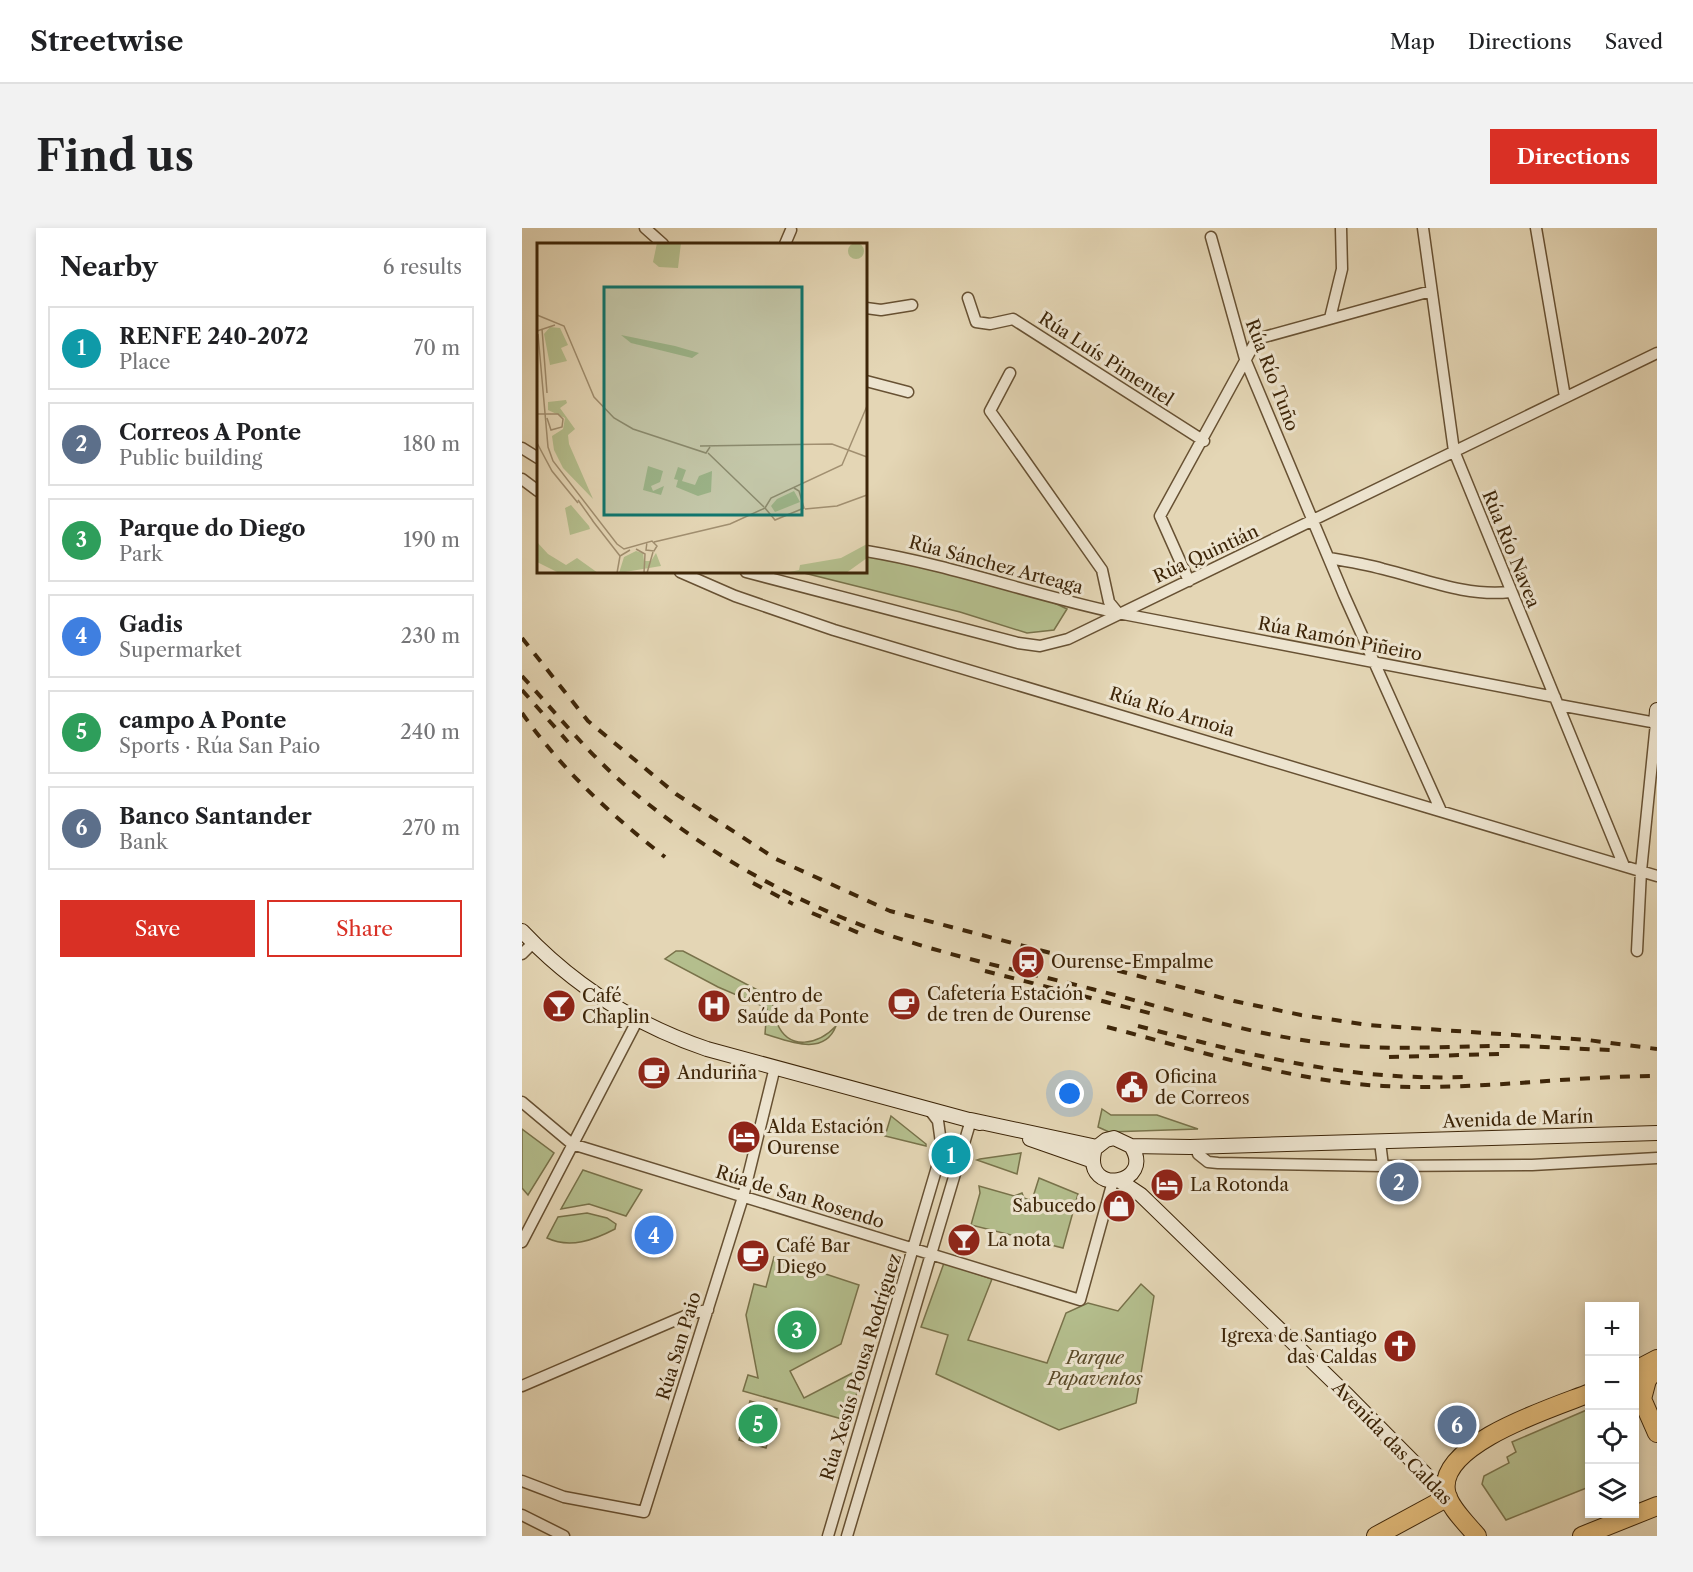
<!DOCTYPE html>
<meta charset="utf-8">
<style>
:root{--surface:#fff;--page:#f2f2f2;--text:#202124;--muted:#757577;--line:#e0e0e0;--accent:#d93025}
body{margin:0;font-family:"Libre Caslon Text",serif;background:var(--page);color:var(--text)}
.controls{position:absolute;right:18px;bottom:18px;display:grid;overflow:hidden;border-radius:0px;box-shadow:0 3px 9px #0003}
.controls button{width:54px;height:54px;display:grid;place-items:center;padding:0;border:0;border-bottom:2px solid var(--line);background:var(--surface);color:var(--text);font:30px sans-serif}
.you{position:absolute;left:548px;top:866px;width:21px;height:21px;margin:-15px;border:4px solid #fff;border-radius:50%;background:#1a73e8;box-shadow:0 0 0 9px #1a73e833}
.badge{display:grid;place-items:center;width:39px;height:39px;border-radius:50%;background:var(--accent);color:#fff;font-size:20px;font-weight:700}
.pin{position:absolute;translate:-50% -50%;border:3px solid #fff;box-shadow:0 2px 6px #0006}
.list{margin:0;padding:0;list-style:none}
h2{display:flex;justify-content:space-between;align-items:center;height:78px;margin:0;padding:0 24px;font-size:26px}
h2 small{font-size:20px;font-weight:400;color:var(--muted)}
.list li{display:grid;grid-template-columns:39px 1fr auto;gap:18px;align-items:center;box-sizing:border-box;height:84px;margin:0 12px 12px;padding:0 12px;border:2px solid var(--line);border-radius:0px}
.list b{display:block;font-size:22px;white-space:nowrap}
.list p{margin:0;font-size:20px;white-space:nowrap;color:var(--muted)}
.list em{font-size:20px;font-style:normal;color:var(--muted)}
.actions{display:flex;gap:12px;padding:18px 24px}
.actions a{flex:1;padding:14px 0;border:2px solid var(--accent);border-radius:0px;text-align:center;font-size:21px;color:var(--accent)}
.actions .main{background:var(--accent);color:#fff}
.icon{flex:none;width:33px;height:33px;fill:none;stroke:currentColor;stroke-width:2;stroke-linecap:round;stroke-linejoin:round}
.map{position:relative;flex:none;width:1135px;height:1308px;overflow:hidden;border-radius:0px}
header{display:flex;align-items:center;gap:36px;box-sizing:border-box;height:84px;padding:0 30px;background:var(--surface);border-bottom:2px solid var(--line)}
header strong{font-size:28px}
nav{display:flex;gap:33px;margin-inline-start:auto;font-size:21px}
.intro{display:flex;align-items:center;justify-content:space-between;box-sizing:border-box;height:144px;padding:0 36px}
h1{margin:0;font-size:42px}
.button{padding:15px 27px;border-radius:0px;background:var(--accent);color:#fff;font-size:21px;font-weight:700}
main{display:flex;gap:36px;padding:0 36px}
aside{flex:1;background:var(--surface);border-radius:0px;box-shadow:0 3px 9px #0003}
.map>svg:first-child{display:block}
.green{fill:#b4be8d;stroke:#78724a;stroke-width:1.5}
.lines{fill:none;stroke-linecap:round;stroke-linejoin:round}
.street-casing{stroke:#675133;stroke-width:13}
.secondary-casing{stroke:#3d2508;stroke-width:16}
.highway-casing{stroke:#3d2508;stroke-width:20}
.street{stroke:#ede4cf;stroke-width:10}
.secondary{stroke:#ede4cf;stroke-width:14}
.highway{stroke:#e2bb7a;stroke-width:18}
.rail{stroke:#3d2508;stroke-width:4;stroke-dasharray:10 10;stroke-linecap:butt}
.labels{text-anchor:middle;stroke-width:6;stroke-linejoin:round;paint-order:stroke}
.street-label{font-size:18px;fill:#3d2508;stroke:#ede4cf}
.poi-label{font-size:18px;fill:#3d2508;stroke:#ede4cf;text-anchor:start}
.park-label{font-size:18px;font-style:italic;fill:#5b4b29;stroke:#ede4cf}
.inset-road{fill:none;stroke:#a18f70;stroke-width:1.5}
.view{fill:#0f766e;fill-opacity:0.15;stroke:#0f766e;stroke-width:3}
.inset-edge{fill:none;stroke:#3d2508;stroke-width:3}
</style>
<header>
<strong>Streetwise</strong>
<nav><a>Map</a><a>Directions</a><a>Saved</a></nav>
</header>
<div class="intro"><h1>Find us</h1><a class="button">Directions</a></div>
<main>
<aside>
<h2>Nearby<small>6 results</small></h2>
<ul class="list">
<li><span class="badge" style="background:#0f9aa8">1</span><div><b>RENFE 240-2072</b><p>Place</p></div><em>70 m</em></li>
<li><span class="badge" style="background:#5c6f8a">2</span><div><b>Correos A Ponte</b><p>Public building</p></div><em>180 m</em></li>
<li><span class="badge" style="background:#2e9e5b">3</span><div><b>Parque do Diego</b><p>Park</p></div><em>190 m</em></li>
<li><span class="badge" style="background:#3f7fe0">4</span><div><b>Gadis</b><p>Supermarket</p></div><em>230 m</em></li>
<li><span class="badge" style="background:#2e9e5b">5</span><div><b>campo A Ponte</b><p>Sports · Rúa San Paio</p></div><em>240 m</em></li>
<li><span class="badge" style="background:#5c6f8a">6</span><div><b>Banco Santander</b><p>Bank</p></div><em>270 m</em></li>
</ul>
<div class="actions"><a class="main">Save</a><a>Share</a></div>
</aside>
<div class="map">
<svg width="1135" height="1308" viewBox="0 0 1135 1308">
<rect width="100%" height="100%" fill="#e4d6b5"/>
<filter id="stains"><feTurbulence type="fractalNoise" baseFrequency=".00333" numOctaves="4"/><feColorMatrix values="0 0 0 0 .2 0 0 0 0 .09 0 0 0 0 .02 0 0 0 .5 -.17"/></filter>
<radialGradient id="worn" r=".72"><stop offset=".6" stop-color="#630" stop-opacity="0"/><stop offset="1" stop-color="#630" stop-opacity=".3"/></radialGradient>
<path class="green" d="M344,328C405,339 490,353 545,381L532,402L505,405L438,384L278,344H344Z
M154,723H161L247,768C253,776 251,786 255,795C267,824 297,816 314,798C302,829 266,813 243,806L245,780L196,759L143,731Z
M580,881L589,887H635L676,901L587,904L576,899Z
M369,888L404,916V918L363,908Z
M0,901L32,925L6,967L0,960Z
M499,925L495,946L455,932L458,931Z
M61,942L120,962L104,988L67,976L39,981Z
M517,950L556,966L541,1020L449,997L458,965L457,958L492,968L500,965L502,970L507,972L511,969Z
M65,985L85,990L94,996L93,1001C72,1012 48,1021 25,1010L36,989Z
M252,1029L337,1057L319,1116L268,1143L282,1170L342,1139L327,1193L221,1163L226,1147L236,1150L224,1087L232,1056L244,1059Z
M422,1035L470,1051L446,1112L525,1135L544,1085L566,1075L596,1083L619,1056L632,1068L614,1175L537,1202L414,1146L426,1107L399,1099Z
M228,1173L255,1181L244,1220L217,1212Z
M1067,1181V1259L984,1292L960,1256L962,1248L987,1235L985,1229L994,1224L990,1214Z"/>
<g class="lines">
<defs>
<path id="street" d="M123,0L141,16
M901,0L932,223L1102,638
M1014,0L1043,169
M689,9L723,131L822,367L919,583
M263,16L269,2
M446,70L454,94L468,96L491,91L682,213
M344,80L359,82L390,77
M808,90L820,41L819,0
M488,145L468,183L580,342L587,374L596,385
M344,153L386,164
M0,220L16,230
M0,251L16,263
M344,323C429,337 511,367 596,385L1033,469
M807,330C825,333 843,336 861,341C902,351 945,369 988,364
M158,344L213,368L312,402L1135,648
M224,344L496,415L518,418L546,411L1135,125
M667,353L638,288L735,111L909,63
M1037,477L1135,495
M1115,723L1119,643L1134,495
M0,726L11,715
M0,874L50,916L558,1072L591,953
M858,914L861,938
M674,919L676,926L686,934L696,935L861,938L1010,937L1135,930
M0,1014L116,791
M0,1158L170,1085L186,1082
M0,1253L42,1269L122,1284L221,969L253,839
M0,1287L42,1308
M306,1308L420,922L416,893L407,881
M325,1308L449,892"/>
<path id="secondary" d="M1134,495L1135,482
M0,703C51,757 114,797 185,821L458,895
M449,892L575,919L584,912L592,910L609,918L668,919L1135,905
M508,911L571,933
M572,924C562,969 634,956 609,918
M598,953L619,967L824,1166L926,1269"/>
<path id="highway" d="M1112,1143L1135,1131
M1112,1162L1120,1171L1135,1205
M1120,1171L1125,1152L1135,1139
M854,1308L926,1269
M955,1308C945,1296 926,1278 924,1263C916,1215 1033,1179 1068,1165
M1060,1308L1135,1278"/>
</defs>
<use href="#street" class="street-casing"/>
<use href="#secondary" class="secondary-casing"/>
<use href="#highway" class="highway-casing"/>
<use href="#street" class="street"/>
<use href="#secondary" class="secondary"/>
<use href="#highway" class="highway"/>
<path class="rail" d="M0,410L66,493L154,566L254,631L368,683L712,773L779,787L846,797L1066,812L1135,821
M0,448C34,485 65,524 103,557C178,621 268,673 361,705C429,729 500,743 570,761C648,781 728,807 809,816C867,823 924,818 982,818C1018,818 1054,821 1090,822
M0,462L46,514
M0,485C40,542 89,587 143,629
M231,655L271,676
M290,685L337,705
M463,743L635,787
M616,798C730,827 824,853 943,849
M585,799C675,822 767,853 861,858C953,863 1044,848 1135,848
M867,829L978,826"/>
</g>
<defs>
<symbol id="station-disc" viewBox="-11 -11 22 22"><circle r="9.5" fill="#8f2418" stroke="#ede4cf"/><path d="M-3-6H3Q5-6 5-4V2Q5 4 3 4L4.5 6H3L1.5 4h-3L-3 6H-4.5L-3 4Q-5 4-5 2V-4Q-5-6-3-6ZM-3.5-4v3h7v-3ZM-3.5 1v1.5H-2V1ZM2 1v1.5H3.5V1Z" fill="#fff"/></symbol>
<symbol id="cafe-disc" viewBox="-11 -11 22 22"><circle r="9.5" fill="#8f2418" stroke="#ede4cf"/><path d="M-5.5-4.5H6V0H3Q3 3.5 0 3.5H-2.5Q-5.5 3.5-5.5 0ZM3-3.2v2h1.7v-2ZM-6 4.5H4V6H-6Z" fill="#fff"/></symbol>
<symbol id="bar-disc" viewBox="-11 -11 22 22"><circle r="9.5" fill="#8f2418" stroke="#ede4cf"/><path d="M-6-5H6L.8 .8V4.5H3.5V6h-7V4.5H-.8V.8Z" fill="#fff"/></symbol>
<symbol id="hospital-disc" viewBox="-11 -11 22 22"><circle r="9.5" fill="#8f2418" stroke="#ede4cf"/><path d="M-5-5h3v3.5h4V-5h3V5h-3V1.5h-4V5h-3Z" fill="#fff"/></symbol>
<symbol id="civic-disc" viewBox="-11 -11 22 22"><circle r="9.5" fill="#8f2418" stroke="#ede4cf"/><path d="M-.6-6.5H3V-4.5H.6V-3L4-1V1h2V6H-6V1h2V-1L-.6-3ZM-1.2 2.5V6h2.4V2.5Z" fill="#fff"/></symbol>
<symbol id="hotel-disc" viewBox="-11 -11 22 22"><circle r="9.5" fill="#8f2418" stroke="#ede4cf"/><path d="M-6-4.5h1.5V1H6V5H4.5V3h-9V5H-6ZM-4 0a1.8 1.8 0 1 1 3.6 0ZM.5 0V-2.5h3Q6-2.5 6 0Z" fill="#fff"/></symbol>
<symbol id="shop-disc" viewBox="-11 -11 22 22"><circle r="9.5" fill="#8f2418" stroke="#ede4cf"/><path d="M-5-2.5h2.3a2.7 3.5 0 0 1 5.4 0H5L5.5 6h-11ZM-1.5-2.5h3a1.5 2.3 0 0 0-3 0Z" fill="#fff"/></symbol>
<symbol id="church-disc" viewBox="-11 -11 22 22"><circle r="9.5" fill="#8f2418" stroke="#ede4cf"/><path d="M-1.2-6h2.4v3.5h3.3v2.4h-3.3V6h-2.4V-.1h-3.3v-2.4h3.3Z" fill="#fff"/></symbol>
</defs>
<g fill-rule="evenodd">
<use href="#station-disc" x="487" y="715" width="38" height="38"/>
<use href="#cafe-disc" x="363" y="757" width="38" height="38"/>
<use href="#bar-disc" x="18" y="759" width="38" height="38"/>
<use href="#hospital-disc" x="173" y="759" width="38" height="38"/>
<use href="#cafe-disc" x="113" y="826" width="38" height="38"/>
<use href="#civic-disc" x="591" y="840" width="38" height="38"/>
<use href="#hotel-disc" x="203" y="890" width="38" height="38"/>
<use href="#hotel-disc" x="626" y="938" width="38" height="38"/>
<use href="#shop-disc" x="578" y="959" width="38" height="38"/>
<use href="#bar-disc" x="423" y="993" width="38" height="38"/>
<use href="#cafe-disc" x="212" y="1009" width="38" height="38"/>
<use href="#church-disc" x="859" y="1099" width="38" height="38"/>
</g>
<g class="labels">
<g class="street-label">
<text transform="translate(584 131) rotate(33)" y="6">Rúa Luís Pimentel</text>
<text transform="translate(750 147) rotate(69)" y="6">Rúa Río Tuño</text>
<text transform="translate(989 321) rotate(68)" y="6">Rúa Río Navea</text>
<text transform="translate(684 326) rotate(-25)" y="6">Rúa Quintián</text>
<text transform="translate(474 337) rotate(15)" y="6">Rúa Sánchez Arteaga</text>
<text transform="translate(818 411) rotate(11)" y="6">Rúa Ramón Piñeiro</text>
<text transform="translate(650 484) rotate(17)" y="6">Rúa Río Arnoia</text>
<text transform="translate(996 891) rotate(-2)" y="6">Avenida de Marín</text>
<text transform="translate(278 969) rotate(17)" y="6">Rúa de San Rosendo</text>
<text transform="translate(157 1118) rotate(-73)" y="6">Rúa San Paio</text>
<text transform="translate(339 1139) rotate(-73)" y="6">Rúa Xesús Pousa Rodríguez</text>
<text transform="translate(870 1215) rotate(46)" y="6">Avenida das Caldas</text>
</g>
<g class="poi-label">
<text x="529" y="740">Ourense-Empalme</text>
<text x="405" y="772">Cafetería Estación<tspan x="405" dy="21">de tren de Ourense</tspan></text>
<text x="60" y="774">Café<tspan x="60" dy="21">Chaplin</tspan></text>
<text x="215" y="774">Centro de<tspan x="215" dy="21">Saúde da Ponte</tspan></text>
<text x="155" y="851">Anduriña</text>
<text x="633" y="855">Oficina<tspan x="633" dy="21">de Correos</tspan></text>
<text x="245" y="905">Alda Estación<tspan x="245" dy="21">Ourense</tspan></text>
<text x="668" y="963">La Rotonda</text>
<text x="574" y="984" text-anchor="end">Sabucedo</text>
<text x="465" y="1018">La nota</text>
<text x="254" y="1024">Café Bar<tspan x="254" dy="21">Diego</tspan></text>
<text x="855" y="1114" text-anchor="end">Igrexa de Santiago<tspan x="855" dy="21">das Caldas</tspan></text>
</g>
<g class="park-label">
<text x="573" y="1136">Parque<tspan x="573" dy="21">Papaventos</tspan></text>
</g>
</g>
<g transform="translate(15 15)">
<rect width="330" height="330" fill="#e4d6b5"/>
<path d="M120,0H144L141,25L122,24L116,19ZM311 8a8 8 0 1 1 16 0a8 8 0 1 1-16 0ZM13,84L23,85L31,102L24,105L30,118L13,122L7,91ZM84,92L138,103L162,110L155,115L94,100ZM29,157L30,160L23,165L38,186L31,192L32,201L56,256L26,225L17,207L15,193L26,186L28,175L11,167V159ZM111,223L126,228L123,239L114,243L116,248L127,243L124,252L106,247ZM141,224L149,227L145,238L158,242L162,233L175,228L174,249L161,253L139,244L141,237L137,236ZM257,248L263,259L238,269L234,263L240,256ZM34,262L52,283L53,286L33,292L28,265ZM0,299L11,311L29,322L40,315L61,330H22L0,319ZM330,301V315L309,330H248L262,327L263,322L304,315ZM99,308L106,310L107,318H114L119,310L124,323L82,330L87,314Z" fill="#b4be8d"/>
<path class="inset-road" d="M0,72L27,83L57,154L77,175L96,186L169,210L173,204M5,86L10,150M0,88L18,82M1,91L11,204L16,218L80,301L87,306L115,298L120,303L117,308L109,307L110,299M0,171H21L26,176L25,184L14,187L10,175M0,200L15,228L41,260M163,203L295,201L330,214M171,210L227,264M41,257L56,278M228,265L234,255L305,222L330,163M228,265L238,277L267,265L262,248L257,245M268,266L300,263L330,252M55,277L83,313M117,299L193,281L228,265M99,306L108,311L107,330M80,330L83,313L93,307M110,330L116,309"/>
<path class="view" d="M67,44H265V272H67Z"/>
<rect width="330" height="330" class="inset-edge"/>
</g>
<rect width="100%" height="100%" filter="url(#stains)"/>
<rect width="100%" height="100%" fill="url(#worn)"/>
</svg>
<div class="controls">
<button>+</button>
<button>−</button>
<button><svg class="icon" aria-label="locate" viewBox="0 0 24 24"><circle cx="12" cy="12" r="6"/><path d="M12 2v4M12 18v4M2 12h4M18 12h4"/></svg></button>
<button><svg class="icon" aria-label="layers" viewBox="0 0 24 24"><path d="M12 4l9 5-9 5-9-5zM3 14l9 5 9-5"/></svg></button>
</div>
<div class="you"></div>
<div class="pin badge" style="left:429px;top:927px;background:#0f9aa8">1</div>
<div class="pin badge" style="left:877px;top:954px;background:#5c6f8a">2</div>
<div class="pin badge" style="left:275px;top:1102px;background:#2e9e5b">3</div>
<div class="pin badge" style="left:132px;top:1007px;background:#3f7fe0">4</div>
<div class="pin badge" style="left:236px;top:1196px;background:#2e9e5b">5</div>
<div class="pin badge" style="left:935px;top:1197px;background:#5c6f8a">6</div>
</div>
</main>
